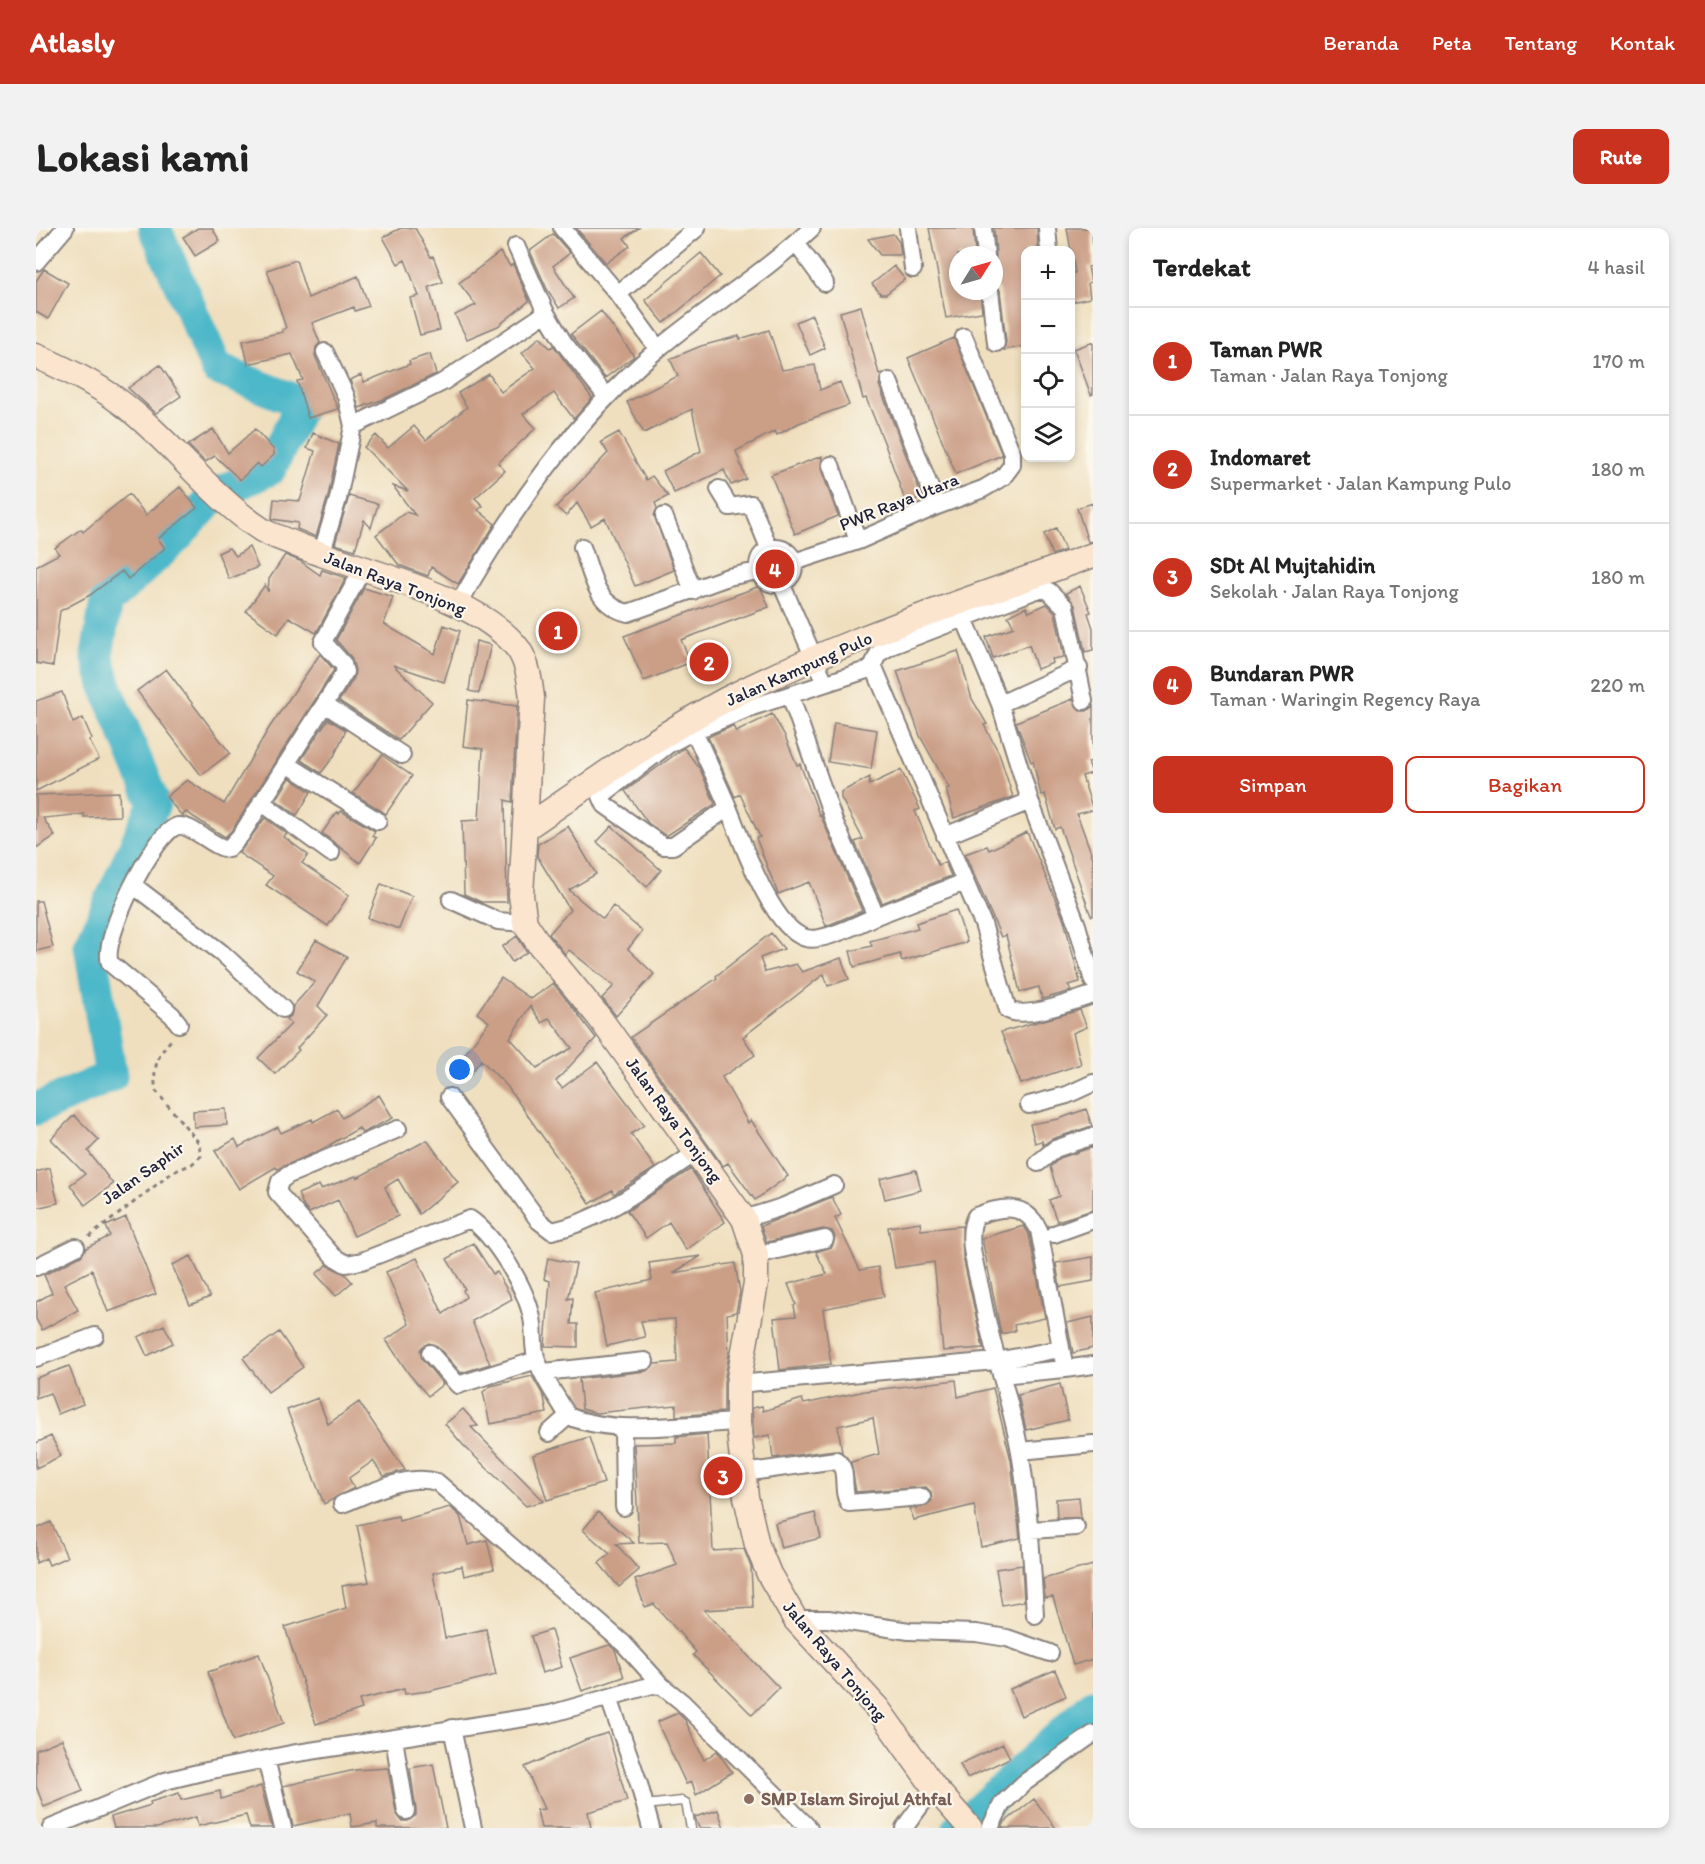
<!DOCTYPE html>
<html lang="id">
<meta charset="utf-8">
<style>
:root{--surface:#fff;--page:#f2f2f2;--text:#222;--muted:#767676;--line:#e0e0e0;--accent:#c8321e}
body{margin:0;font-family:Itim,sans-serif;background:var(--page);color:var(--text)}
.controls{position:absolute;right:18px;top:18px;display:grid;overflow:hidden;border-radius:12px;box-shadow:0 3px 9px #0003}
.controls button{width:54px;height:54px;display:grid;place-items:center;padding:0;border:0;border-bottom:2px solid var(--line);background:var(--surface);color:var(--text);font:30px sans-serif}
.compass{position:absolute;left:913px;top:18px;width:54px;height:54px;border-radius:50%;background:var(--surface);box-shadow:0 3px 9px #0003;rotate:53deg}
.you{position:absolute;left:424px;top:842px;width:21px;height:21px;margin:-15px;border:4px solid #fff;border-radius:50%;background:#1a73e8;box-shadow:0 0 0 9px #1a73e833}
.badge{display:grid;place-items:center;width:39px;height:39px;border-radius:50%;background:var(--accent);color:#fff;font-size:20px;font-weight:700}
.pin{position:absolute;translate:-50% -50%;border:3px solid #fff;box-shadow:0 2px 6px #0006}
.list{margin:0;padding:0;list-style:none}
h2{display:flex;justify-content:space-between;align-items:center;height:78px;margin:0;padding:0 24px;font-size:26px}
h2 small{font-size:20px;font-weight:400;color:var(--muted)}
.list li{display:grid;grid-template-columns:39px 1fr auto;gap:18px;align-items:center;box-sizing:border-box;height:108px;padding:0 24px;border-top:2px solid var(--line)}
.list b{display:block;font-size:22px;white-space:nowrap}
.list p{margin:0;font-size:20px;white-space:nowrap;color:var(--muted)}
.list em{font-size:20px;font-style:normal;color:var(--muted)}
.actions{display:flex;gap:12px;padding:18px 24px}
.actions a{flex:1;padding:14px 0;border:2px solid var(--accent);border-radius:12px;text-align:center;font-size:21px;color:var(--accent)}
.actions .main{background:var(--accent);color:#fff}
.icon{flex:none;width:33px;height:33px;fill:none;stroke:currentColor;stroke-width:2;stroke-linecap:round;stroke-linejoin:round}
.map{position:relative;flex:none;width:1057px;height:1600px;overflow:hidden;border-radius:12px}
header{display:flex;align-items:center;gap:36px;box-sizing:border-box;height:84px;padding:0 30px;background:var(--accent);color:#fff}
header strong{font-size:28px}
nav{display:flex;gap:33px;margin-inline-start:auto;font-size:21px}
.intro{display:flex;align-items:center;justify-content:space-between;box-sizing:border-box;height:144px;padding:0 36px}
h1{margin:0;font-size:42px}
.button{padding:15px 27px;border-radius:12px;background:var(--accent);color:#fff;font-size:21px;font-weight:700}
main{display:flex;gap:36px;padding:0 36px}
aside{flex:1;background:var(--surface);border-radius:12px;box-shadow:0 3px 9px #0003}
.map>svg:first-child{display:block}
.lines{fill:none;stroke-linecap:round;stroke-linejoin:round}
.river{stroke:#4db8c9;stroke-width:33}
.building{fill:#cb9e86;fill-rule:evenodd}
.lane-casing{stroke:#88807c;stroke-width:11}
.street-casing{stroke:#88807c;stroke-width:20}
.secondary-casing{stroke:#88807c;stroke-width:27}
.path{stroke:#88807c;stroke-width:3;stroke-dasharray:4.5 4.5;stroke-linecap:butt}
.lane{stroke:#fff;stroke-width:8}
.street{stroke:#fff;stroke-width:16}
.secondary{stroke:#fce5cf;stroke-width:24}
.education-dot{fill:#8d6e63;stroke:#fbf7ec;stroke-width:2}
.labels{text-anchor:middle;stroke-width:4.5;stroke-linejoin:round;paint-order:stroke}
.street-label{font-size:18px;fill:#22223b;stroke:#fbf7ec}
.education-label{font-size:18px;font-weight:bold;fill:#785e54;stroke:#fbf7ec;text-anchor:start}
</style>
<header>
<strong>Atlasly</strong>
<nav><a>Beranda</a><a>Peta</a><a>Tentang</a><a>Kontak</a></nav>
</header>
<div class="intro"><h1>Lokasi kami</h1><a class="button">Rute</a></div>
<main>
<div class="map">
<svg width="1057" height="1600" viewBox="0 0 1057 1600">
<rect width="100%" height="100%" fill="#fbf7ec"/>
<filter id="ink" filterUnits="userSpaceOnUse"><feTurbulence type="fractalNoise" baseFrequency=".0167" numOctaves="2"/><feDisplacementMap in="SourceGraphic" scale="12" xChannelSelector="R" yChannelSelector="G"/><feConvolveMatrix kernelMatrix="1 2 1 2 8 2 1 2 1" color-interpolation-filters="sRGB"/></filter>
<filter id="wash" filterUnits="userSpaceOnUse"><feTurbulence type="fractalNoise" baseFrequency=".008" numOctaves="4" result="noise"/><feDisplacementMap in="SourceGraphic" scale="24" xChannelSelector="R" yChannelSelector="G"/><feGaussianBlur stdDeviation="1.35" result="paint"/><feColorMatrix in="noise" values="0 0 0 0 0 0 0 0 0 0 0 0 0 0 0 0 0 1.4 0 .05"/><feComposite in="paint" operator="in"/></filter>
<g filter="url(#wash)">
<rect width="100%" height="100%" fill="#efdfbe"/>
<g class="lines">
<path class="river" d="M0,881L75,848L54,718L118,576L69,456L61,427L70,374L140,310L179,267L234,241L266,175L181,141L119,0
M923,1600L1057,1477"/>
</g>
<g id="blocks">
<path class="building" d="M162,0H176L184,13L159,28L147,9Z
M365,0H379L395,29L397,28L407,54L393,59L404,102L384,107L374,70L383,68L369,32L362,36L347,9Z
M540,0H603L588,10L594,18L570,35Z
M893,0H937L939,27H922V63H944L946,84L910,90Z
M958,0H1001L1002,22H990V118L968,122L970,114L964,62L958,53L960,26Z
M1031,0H1056L1057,38L1052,39L1055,54L1052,55L1054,70L1035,74V45H1039Z
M517,6L534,25L517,38L538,70L523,80L511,61L494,23Z
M857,6L863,14L865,27H844L832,11Z
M464,24L474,38L477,36L493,73L462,98L431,111L419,87L440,77L423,55Z
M665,25L684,48L628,95L609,72Z
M260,32L272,70L322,48L333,78L319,83L318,79L276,95L284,115L280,119L279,128L302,181L272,190L261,153L267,152L256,126L212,136L207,113L247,104L246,102L250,100L231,42Z
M858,38L869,51L850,66H845L836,56Z
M8,41L32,55L12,91L0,84V53Z
M825,78L843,146L847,145L843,157L886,269L870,275L848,214L830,170L827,171L804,84Z
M565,83L598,128L569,150L535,106Z
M776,87L789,120L774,127L760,94Z
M733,102L746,142L779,137L784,162L804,154L813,177L763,195L741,207L739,203L700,223L710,251L695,257L688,242L638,265L627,243L665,223L656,181L608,205L591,174L642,148L634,131L665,118L703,108L704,111Z
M504,109L514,120L518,118L556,170L538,191L518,165L487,186L500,200L462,235L469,243L439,270L447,278L442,282L459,296L422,356L395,339L392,348L363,337L340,307L370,284L379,287L357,258L372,263L328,219L340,207L352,220L378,198L390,212L431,179L422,165L453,146L465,164L499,140L486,125Z
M918,110L966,227L920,246L872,130Z
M1057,114V166L1055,167L1038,121Z
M394,126L400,146L348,171L323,180L314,152L325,147L328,154L374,136L373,133Z
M124,137L145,168L120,185L92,160Z
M177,201L192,225L219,201L238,222V227L225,239L221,235L204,252L179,228L169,234L152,217Z
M583,204L610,252L616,248L632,268L619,275L621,280L618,287L638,342L599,358L569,290L555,298L541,275L530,288L520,279L572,225L565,214Z
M277,205L303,216L292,268L280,309L261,301L262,295L236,291L238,271L264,273L279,223L271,220Z
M786,228L785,241L802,288L759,306L735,247Z
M144,259L161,280L122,311L129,320L92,351L86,343L54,367L24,383L17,438L0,435V338L23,326L19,320L45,301L47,304L93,266L110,287Z
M313,268L342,276L335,300L328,292L319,322L299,316Z
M1057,275V313L1052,314L1041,280Z
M1020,300L1029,322L1016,327L1008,306Z
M213,319L222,339L193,351L182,325L193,320L200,328Z
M249,327L264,333L284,347L286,342L310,350L280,405L253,389L242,406L210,383L229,357L232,364L233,351Z
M724,358L733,379L645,412L655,434L608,453L588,408Z
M1044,358L1055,384L1052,385L1057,400V422L1049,424L1039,377L1030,365Z
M328,360L357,369L348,396L399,426L408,397L424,403L408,454L357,437L396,474L363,512L303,473L318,450L319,442L315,429L300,412Z
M1011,376L1019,384L1028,429L1016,431L1017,435L1001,441L993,417L957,430L950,409L978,399L972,388L990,379L993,384Z
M440,413L455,417L443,465L433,463Z
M922,423L936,471L951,496L948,497L963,525L977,569L918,590L910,561L913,560L884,508L861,443Z
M284,426L298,442L197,601L189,609L150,584L146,588L130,569L151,552L188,576L233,500Z
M130,441L194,525L165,547L101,463Z
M26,464L37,495L47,490L56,511L53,512L63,531L0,563V473Z
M1037,471L1044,483H1051L1057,478V533L1052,534L1056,545L1046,548L1057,582L1041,586L1057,630V688H1055L1024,599L1019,601L1009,566L1005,567L997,533L995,534L980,494Z
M432,472L481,478L476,574L469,572L471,674H445L428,666L426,593L443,592L447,521L427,518Z
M736,486L748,506L761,537L764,536L784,589V586L826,683L790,698L773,654L742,666L720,610L724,609L704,566L699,569L672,509L697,498L700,504Z
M292,491L310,502L298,528L285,545L265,532Z
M798,495L841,502L835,541L792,534Z
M648,520L664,541L679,576L630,608L612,595L589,563Z
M346,527L376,548L350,586L317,565Z
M865,542L884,581L879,583L902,637L909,634L915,648L846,675L819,614L827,611L805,570V564L834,549L833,557Z
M254,550L275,564L261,587L240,572Z
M83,564L84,588L48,589V586L7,590L19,608L0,620V567Z
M305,583L339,603L336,608L340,610L324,635L286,605L301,584L303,586Z
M229,590L251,606L248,609L272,627L266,635L313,667L292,698L230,657L237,648L203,625Z
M532,598L560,646L533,662L567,691L577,678L606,703L592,721L618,746L580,788L566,770L578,758L533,722L529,726L513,706L534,682L501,628L502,616Z
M576,598L625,642L611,659L561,614Z
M991,604L1028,692L1044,754L1032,757L1035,763L1006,771L1003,759L984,764L970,707L965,709L929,626L951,618L953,622Z
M345,656L376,668L363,701L332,690Z
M0,673H5L17,719L0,723Z
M920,682L931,714L866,733L864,726L818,739L814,723L836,718L834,713L882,700L880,695Z
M735,705L748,721L724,730L729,744L760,736L766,744L805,730L813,751L792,758L788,746L707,809L719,827L686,849L712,895L715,892L752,948L719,972L692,935L687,938L595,809L681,750L680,748Z
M481,708L491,724L476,734L466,719Z
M280,712L311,729L282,778L291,787L261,820L263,822L239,846L222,830L255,796L250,791L255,788L257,778L279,754L261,743Z
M465,750L495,771L517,755L538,781L560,810L520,853L526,860L561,834L608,897L595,906L619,940L578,966L576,962L554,976L471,858L445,832L435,845L422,835L453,794L441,785ZM494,778L506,795L513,790L536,820L501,840L474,810Z
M1044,782L1051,799L1037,805L1045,836L985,856L965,804Z
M343,867L357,890L326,905L323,900L283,923L241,941L240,939L203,961L179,923L199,911L203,919L242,899L245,905L276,891L277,894L301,881L306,890Z
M190,881L191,897L158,899L157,883Z
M1050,881L1056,898L1016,911L1007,917L1006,913L999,915L994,896L1023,891Z
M38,887L63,912L52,923L77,956L49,977L34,957L49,946L15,911Z
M391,912L422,954L383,986L362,951L349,959L362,988L318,1008L302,972L273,985L268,979L262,966L283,957L285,961L320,948L321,950Z
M1057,919V982L1021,993L1013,972L1023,968L1014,939L1024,930Z
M14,940L22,975L0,980V944Z
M655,941L689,994L650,1022L633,994L610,1010L591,983Z
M880,942L885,962L849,971L844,951Z
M796,969L805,987L799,990L824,1042L842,1039L848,1068L787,1081L795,1136L744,1142L738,1090L760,1088L758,1078L760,1076L752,1056L791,1046L780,1024L796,1019L799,1009L796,1003L787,1001L731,1014L725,998Z
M90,989L120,1066L72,1084L56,1042L28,1056L42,1082L6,1102L0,1091V1074L16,1065L8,1047L45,1028L50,1020L74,1008L70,998Z
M884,994L885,1002L926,998L927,1029L947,1120L907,1123L898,1034L859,1040L852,999Z
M988,998L993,1006L1009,1090L978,1097L979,1103L965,1106L946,1010Z
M437,1015L457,1046L461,1044L476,1071L436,1093L454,1136L425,1145L401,1118L393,1115L387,1118L384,1122L386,1131L407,1156L392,1168L373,1146L350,1112L373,1096L350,1044L381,1030L407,1086L430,1069L427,1062L429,1061L411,1031Z
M155,1028L174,1069L154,1077L136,1037Z
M665,1028L637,1045L699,1035L704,1064L700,1084L691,1086L693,1127L688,1154V1184L640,1188V1177L560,1185L546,1181L543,1151L610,1143L619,1136L641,1134L639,1091L605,1093L609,1109L571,1118L559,1065L616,1052L613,1035Z
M1057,1029V1053L1024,1059L1020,1035Z
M512,1030L540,1036L532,1071L537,1070L535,1096H542V1119L509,1118L514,1053L508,1051Z
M291,1037L309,1046L316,1054L300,1068L280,1046Z
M1057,1089V1120L1037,1125L1031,1095Z
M128,1097L137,1115L111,1128L102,1109Z
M243,1104L267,1139L232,1164L207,1130Z
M33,1138L47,1176L22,1186L14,1165L0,1170V1150Z
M496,1148L508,1169L511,1185L454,1196L447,1164L455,1158Z
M920,1152L922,1169L957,1160L975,1232L984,1310L945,1319L938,1277L878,1292L874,1281L887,1279L896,1273L895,1264L890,1259L820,1264L815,1234L843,1226L837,1190L802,1198L806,1224L799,1222L737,1230L734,1207L718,1210L716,1180L726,1178L727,1183L766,1171L768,1176L829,1163Z
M1024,1156L1032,1192L990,1202L982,1167Z
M282,1170L292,1196L323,1174L369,1242L348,1248L337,1233L313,1250L318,1260L288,1276L251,1182Z
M427,1181L442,1198L435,1199L508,1273L490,1278L428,1218L409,1196Z
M671,1206L677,1323L708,1321L715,1339L717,1379L668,1382L743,1460L716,1487L657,1427L660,1424L618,1376L609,1379L599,1352L641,1337L631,1314L603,1315L598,1216L640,1215V1209Z
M15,1208L25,1228L0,1240V1215Z
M553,1209L568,1255L511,1272L497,1227Z
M1043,1269L1045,1290H1021L1020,1271Z
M414,1279L424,1288L432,1317L451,1312L458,1341L428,1348L426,1338L397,1345L409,1410L450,1401L460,1447L393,1463L369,1466L368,1461L323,1472L326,1481L280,1496L249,1399L310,1380L306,1358L333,1354L321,1297L362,1288L363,1293Z
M562,1284L598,1315L580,1316L603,1342L583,1359L563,1335L574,1326L547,1302Z
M779,1285L785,1310L745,1320L739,1295Z
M15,1294L31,1329L13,1337L10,1330L0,1335V1301Z
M986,1337L988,1373L966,1377L960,1341Z
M1057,1337V1431L1037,1437L1017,1369L1009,1370L1007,1351Z
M515,1402L526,1439L506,1445L495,1408Z
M573,1417L579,1422L588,1449L546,1463L534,1430Z
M223,1426L248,1495L197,1513L172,1444Z
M1019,1442L1030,1468L985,1488L974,1461Z
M642,1485L649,1492L668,1532L681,1523L696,1544L660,1567L656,1554L650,1556L621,1494Z
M572,1505L591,1573L552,1584L555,1600H505L501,1582L508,1581L489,1539L549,1512Z
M26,1511L47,1563L8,1579L0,1558V1522Z
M967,1516L974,1530L931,1550L924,1536Z
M397,1536L410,1600H341V1595L316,1599L314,1585L257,1598L247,1558L319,1542L352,1540L360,1585L366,1593H372L380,1587V1582L374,1540Z
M225,1558L236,1600H214L210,1587L162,1598L160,1589L121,1600H78L75,1589L115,1577L114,1574L143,1565L145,1572L184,1563L185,1571Z
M998,1571L1020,1600H966L969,1594Z
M682,1582L688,1600H663L659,1589Z"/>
</g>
</g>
<g filter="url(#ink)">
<use href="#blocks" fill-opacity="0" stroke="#88807c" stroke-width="1.5"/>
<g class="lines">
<defs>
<path id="lane" d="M609,1577L646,1573L650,1575L655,1600"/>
<path id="street" d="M526,0L582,66L622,121
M872,0L877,41
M947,0L950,27
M1011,0L1013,22
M760,15L789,55
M480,18L510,85L528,115L570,168
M0,34L29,0
M954,63L960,115
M582,66L661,0
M853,153L901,278
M317,198L407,154L510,85
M795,237L822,313
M683,261L694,279L715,276L733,320
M628,288L657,363
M546,319C557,348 559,377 592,385L692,349L722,343
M722 338a18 18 0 1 1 36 0a18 18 0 1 1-36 0Z
M285,327L302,271L317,198L310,168L289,124
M758,334L822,313L901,278L947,261L967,249L976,237V225L928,109
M745,355L789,455
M422,377C475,283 539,191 622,121C672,79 728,45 776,0
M928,390L964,476L994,573L1041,697L1057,753
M754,467L798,593L840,688L929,654
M1048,473L1029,379L1013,363L1003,361L855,418L842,426L837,437L947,696L972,782C992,792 1035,773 1057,767
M964,476L1043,440
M290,477L366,527
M658,503C669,528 681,553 692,579C705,610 735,701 770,710C786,715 824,695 840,688
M251,536L342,593
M225,574L295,625
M692,580L637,618H627L569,577L565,568L632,517L658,503L716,479L837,440
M909,608L994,573
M97,657L186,725L247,781
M415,672L462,693L489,695
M143,796L136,787L74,735C64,712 119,602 142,598C156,596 176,619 192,621L205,607L309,444L307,436L287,414L326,342
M413,869L503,993L516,1003C569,992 616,953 661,924
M993,877L1031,867L1057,855
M362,901L252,947L244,953L241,964L298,1029L310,1036L326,1033L434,991C459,1008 490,1060 496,1090C499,1103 496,1119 501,1132C507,1151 522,1170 532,1188C579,1208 651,1196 702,1194
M1002,935L1019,921L1057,908
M708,991L746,979L798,957
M1018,1006L1057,992
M720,1027L789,1011
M0,1039L40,1019
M394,1125L422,1157L501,1132
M0,1130L59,1108
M508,1144L609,1133
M965,1147L1029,1141
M702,1156L960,1133L1024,1121
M587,1199L588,1279
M513,1205L532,1188
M984,1223L1057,1216
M707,1245L800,1232C814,1241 804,1263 813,1275L886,1269
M306,1276C335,1265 371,1245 401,1254L587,1415L626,1458
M995,1302L1040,1299
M999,1387C996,1332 993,1278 984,1224C975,1171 955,1121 946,1068C942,1046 928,1008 940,988C966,978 989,974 1003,1002L1029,1141L1057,1137
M759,1391H792L873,1403L940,1405L971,1410L1014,1425
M573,1470L603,1556L615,1600
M416,1500L437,1600
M358,1511L370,1583
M230,1531L247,1600
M15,1600L129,1553L166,1544L255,1526L514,1486L616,1457L626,1458L646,1474L773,1600
M868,1600L898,1559
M954,1600L966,1576L988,1555L1057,1506"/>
<path id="secondary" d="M0,128C34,143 69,160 98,185C142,222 177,270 226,302C236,308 248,311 259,316C322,343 443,367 483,422C492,436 494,454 496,470L485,667L489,695L503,716L563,789L708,991L720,1027V1055L702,1156V1194L710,1269L721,1317L733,1346L759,1391L842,1481L898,1559L934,1600
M490,600C555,555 620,509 689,472C806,411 934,372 1057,327"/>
</defs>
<use href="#lane" class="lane-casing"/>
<use href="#street" class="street-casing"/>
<use href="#secondary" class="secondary-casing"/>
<path class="path" d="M53,1009L137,944L156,936L165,928L163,915L120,863C116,841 121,827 136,811"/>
<use href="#lane" class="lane"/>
<use href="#street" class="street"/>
<use href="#secondary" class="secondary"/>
</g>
</g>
<circle class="education-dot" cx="713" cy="1571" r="6"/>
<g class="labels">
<g class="street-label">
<text transform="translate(863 274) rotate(-22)" y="6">PWR Raya Utara</text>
<text transform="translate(359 355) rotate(21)" y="6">Jalan Raya Tonjong</text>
<text transform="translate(763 441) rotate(-24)" y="6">Jalan Kampung Pulo</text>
<text transform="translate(638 892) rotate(54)" y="6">Jalan Raya Tonjong</text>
<text transform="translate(107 945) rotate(-35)" y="6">Jalan Saphir</text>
<text transform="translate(799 1433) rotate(50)" y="6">Jalan Raya Tonjong</text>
</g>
<g class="education-label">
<text x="725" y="1577">SMP Islam Sirojul Athfal</text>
</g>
</g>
</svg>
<div class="controls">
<button>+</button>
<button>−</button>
<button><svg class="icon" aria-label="locate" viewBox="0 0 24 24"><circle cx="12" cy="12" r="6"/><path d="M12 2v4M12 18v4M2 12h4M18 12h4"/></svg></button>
<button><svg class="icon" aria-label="layers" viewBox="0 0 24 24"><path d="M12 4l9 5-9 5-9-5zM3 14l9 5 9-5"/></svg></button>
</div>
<svg class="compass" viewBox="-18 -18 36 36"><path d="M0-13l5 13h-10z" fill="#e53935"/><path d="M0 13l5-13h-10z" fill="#767676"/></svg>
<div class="you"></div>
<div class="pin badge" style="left:522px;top:403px">1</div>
<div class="pin badge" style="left:673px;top:434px">2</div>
<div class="pin badge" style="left:687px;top:1248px">3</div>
<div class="pin badge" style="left:739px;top:341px">4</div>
</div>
<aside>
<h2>Terdekat<small>4 hasil</small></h2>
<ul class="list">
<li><span class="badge">1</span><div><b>Taman PWR</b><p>Taman · Jalan Raya Tonjong</p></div><em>170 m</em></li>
<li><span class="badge">2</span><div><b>Indomaret</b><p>Supermarket · Jalan Kampung Pulo</p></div><em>180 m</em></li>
<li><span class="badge">3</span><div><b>SDt Al Mujtahidin</b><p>Sekolah · Jalan Raya Tonjong</p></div><em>180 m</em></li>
<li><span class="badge">4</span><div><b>Bundaran PWR</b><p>Taman · Waringin Regency Raya</p></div><em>220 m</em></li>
</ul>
<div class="actions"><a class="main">Simpan</a><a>Bagikan</a></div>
</aside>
</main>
